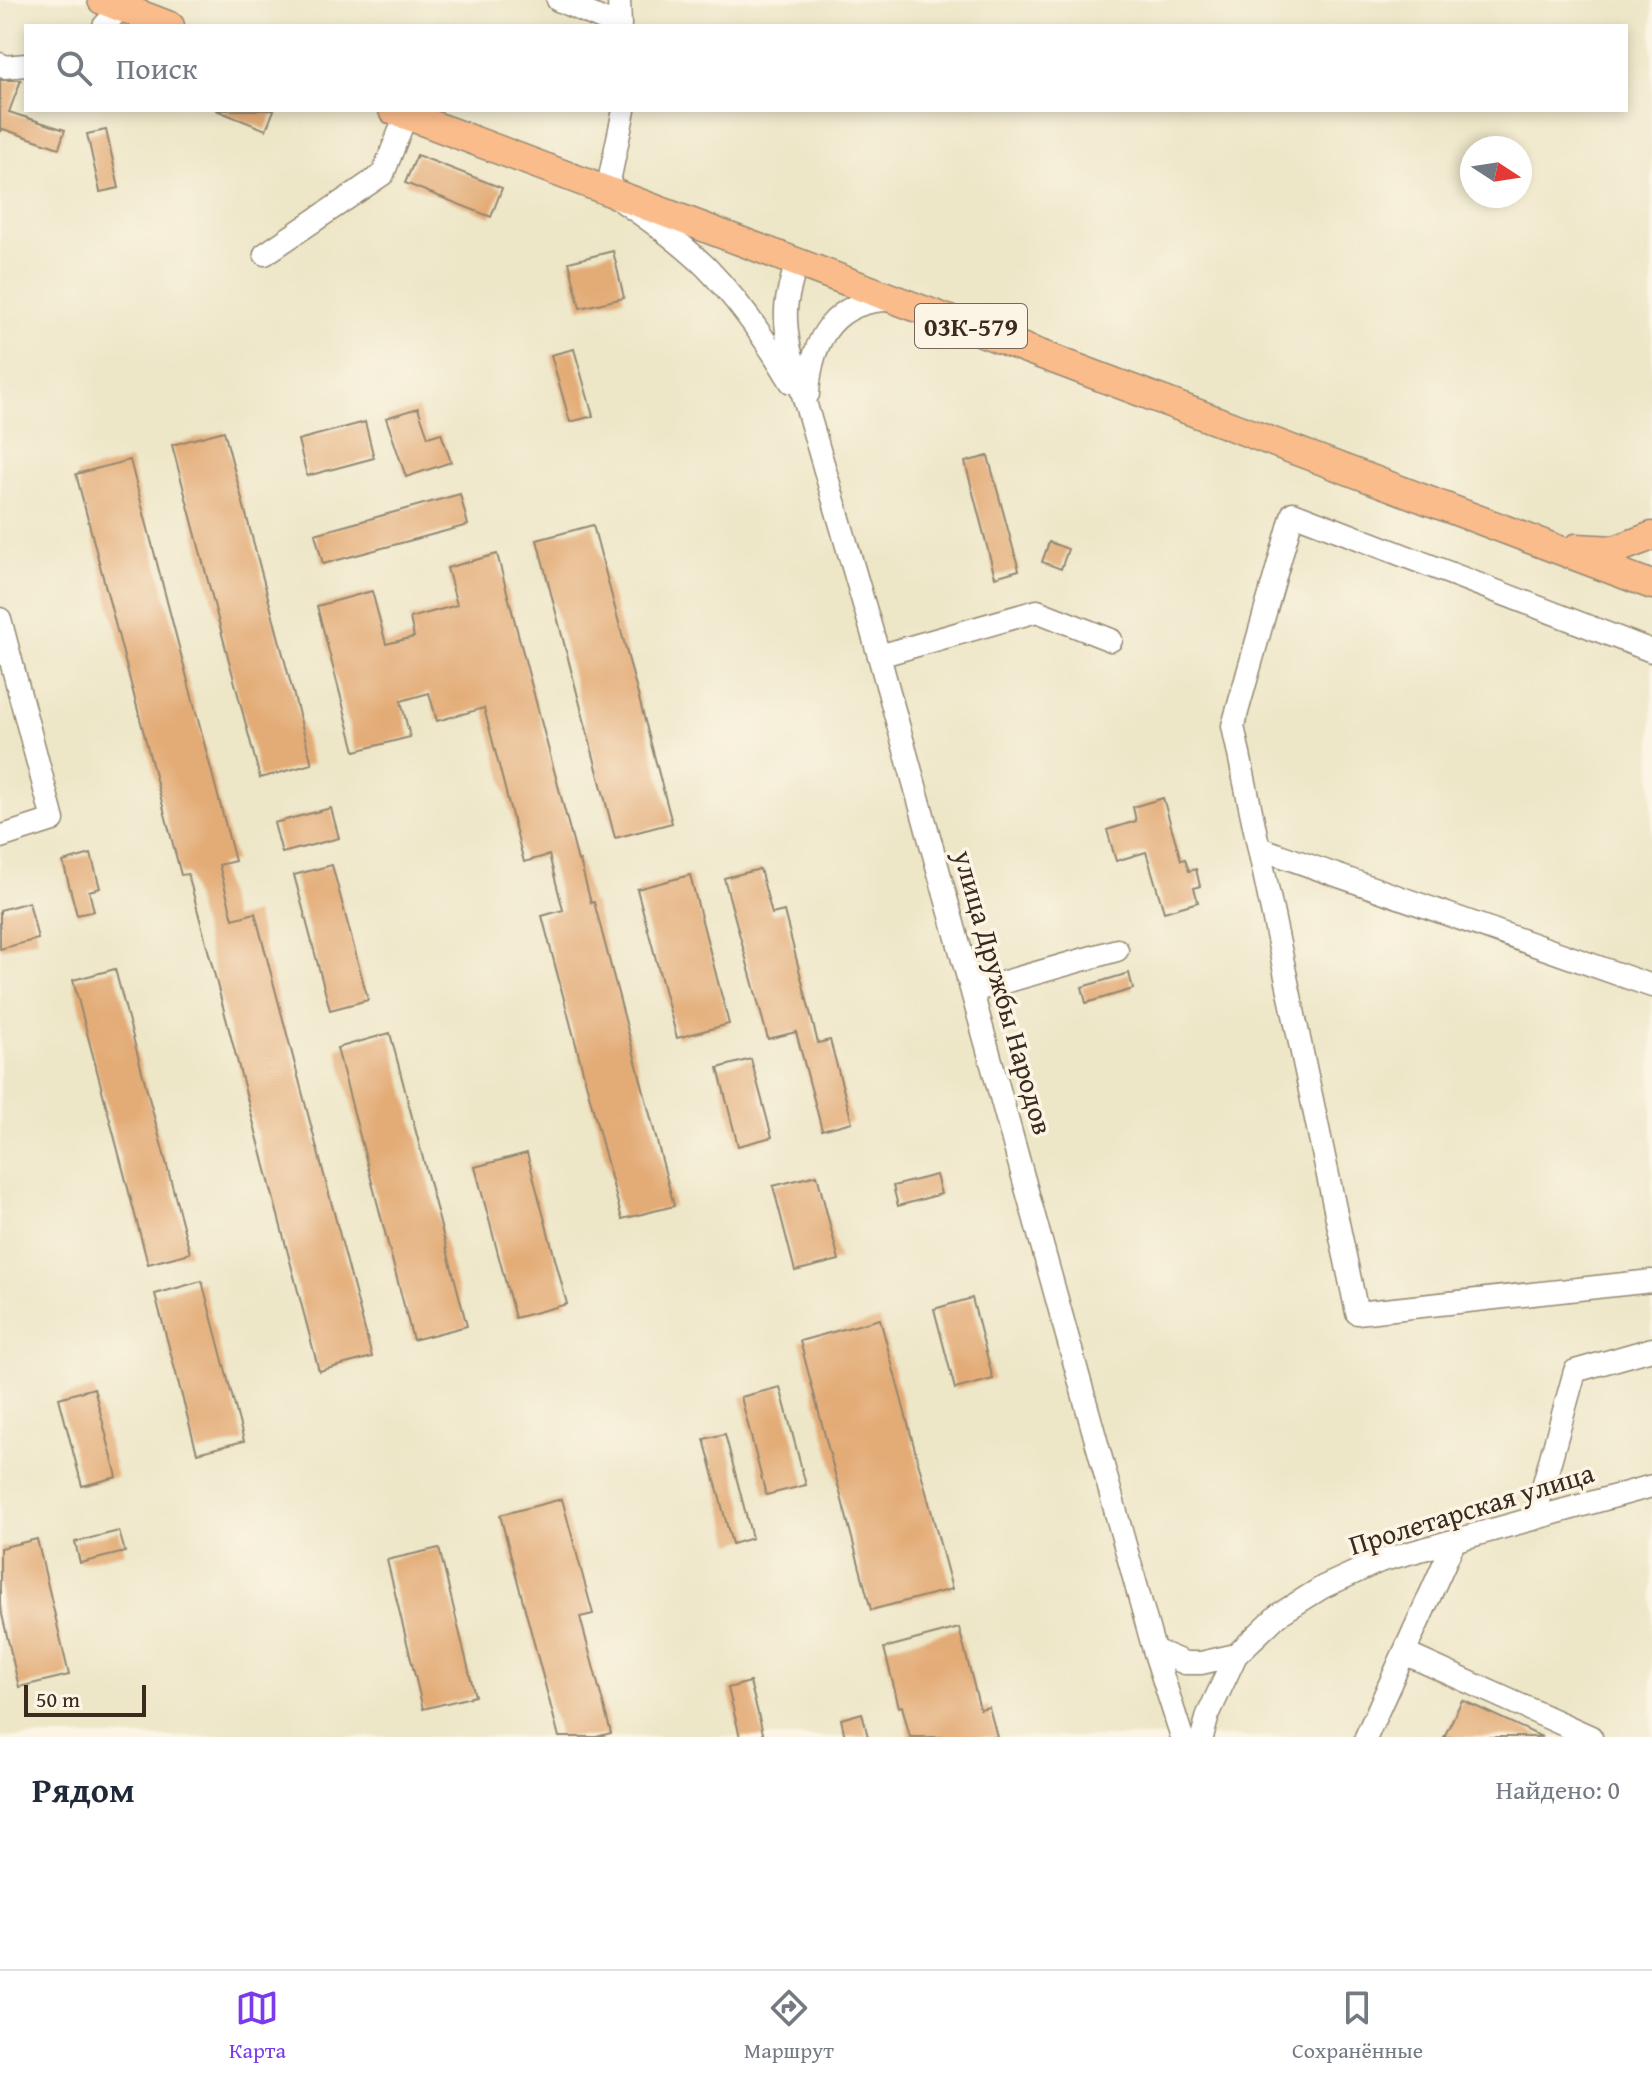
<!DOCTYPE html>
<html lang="ru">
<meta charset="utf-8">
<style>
:root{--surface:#fff;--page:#f2f2f3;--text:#1f2937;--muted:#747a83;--line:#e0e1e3;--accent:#7c3aed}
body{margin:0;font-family:"Gentium Book Plus",serif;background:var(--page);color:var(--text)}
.compass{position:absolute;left:1460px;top:136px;width:72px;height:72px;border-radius:50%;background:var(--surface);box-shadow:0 4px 12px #0003;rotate:102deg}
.scale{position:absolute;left:24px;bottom:20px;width:122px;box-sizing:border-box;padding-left:8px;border:4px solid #3b2a1e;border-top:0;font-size:22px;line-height:28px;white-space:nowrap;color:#3b2a1e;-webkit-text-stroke:6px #fcf5e5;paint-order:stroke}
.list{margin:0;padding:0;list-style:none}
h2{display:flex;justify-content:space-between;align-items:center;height:104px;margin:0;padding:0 32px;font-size:34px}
h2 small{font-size:26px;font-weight:400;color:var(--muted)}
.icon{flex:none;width:44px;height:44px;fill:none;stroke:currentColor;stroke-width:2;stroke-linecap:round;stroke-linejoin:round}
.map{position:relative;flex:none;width:1652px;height:1737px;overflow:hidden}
.search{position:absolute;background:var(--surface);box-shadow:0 4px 12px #0003;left:24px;right:24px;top:24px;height:88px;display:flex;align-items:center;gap:20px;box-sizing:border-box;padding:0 28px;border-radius:0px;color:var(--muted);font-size:30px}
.sheet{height:232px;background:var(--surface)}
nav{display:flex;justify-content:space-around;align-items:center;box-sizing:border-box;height:112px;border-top:2px solid var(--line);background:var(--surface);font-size:22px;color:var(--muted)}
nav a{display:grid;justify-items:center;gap:4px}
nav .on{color:var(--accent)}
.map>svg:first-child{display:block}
.building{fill:#e3ac77}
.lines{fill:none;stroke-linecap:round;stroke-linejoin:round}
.minor-casing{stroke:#948872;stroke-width:25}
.major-casing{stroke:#948872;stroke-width:31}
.minor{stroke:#fff;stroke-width:22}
.major{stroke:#fabc8b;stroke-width:28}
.labels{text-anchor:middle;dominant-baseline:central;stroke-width:7;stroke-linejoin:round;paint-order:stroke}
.shield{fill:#fcf5e5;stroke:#75675a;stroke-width:2}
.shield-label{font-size:26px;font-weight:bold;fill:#3b2a1e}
.street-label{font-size:28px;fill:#3b2a1e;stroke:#fcf5e5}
</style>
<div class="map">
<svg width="1652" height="1737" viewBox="0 0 1652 1737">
<rect width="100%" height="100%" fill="#fcf5e5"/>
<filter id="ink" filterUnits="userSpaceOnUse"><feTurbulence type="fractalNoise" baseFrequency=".0125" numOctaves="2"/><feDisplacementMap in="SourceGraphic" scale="16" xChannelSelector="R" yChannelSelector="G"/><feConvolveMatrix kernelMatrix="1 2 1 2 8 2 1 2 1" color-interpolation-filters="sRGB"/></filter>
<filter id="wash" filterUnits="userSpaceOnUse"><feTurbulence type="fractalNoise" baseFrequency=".006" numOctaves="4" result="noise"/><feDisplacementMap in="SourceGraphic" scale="32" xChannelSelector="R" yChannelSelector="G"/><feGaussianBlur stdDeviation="1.8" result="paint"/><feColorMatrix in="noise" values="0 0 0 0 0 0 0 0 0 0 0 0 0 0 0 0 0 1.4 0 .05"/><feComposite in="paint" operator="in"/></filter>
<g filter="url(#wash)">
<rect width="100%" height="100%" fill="#ede6c7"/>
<g id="blocks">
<path class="building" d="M 0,80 L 21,80 L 9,112 L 65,130 L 59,148 L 3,129 L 0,132 Z
M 216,110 L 274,110 L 266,130 Z
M 106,130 L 119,188 L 100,192 L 87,134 Z
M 417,155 L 502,188 L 491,217 L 405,183 Z
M 613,251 L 624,298 L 580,308 L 569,262 Z
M 574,349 L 593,416 L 570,422 L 551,355 Z
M 418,408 L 428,437 L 441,433 L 451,462 L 406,477 L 386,418 Z
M 365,422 L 374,458 L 307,476 L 298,440 Z
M 224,431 L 312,764 L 260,778 L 172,445 Z
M 988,456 L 1019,570 L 995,577 L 965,462 Z
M 130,460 L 235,861 L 219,865 L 233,919 L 255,913 L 372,1357 L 319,1371 L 188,874 L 181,875 L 76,474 Z
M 460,494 L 468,525 L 323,564 L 315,534 Z
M 593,525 L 672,823 L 615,838 L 537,540 Z
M 1049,542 L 1068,549 L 1061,569 L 1042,562 Z
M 497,554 L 578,861 L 580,861 L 591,903 L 594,902 L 674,1206 L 622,1219 L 542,916 L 563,910 L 549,855 L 524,862 L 484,708 L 437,721 L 429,693 L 401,701 L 410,737 L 355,751 L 317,606 L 372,591 L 386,644 L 414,637 L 410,618 L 457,605 L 447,568 Z
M 1163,798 L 1181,860 L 1185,859 L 1189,871 L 1196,869 L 1200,886 L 1194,888 L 1198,902 L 1164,912 L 1146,852 L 1116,861 L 1107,830 L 1136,821 L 1133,807 Z
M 331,808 L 339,838 L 282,853 L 274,823 Z
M 91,854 L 100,888 L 89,891 L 94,911 L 77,915 L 63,862 Z
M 332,865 L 368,1000 L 330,1010 L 294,875 Z
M 760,869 L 772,914 L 784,911 L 818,1043 L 830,1040 L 852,1122 L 822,1130 L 796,1032 L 768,1039 L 724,878 Z
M 690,875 L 729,1024 L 677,1038 L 637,889 Z
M 29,902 L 38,939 L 0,949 L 0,910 Z
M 115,969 L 190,1253 L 148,1264 L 73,980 Z
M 1129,973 L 1133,989 L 1086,1003 L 1082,987 Z
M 390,1033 L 467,1326 L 413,1340 L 337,1048 Z
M 751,1059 L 772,1137 L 738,1146 L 718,1068 Z
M 527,1153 L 567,1304 L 515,1318 L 475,1167 Z
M 817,1175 L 839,1260 L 795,1271 L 773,1186 Z
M 936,1175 L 941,1194 L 898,1206 L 893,1186 Z
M 202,1281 L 244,1441 L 197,1453 L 155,1294 Z
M 972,1298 L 993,1379 L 955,1389 L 934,1309 Z
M 880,1319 L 952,1589 L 871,1610 L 800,1341 Z
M 780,1387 L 806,1485 L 766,1495 L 741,1397 Z
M 94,1388 L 117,1477 L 82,1486 L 59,1398 Z
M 725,1434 L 752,1538 L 732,1544 L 704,1439 Z
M 562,1499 L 593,1614 L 580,1617 L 611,1733 L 596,1737 L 559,1737 L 500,1515 Z
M 119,1531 L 125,1552 L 80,1563 L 75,1542 Z
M 37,1539 L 69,1675 L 19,1687 L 0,1606 L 0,1548 Z
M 439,1548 L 475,1696 L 423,1709 L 387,1560 Z
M 959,1628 L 980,1709 L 989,1707 L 997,1737 L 910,1737 L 902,1706 L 899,1707 L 884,1648 Z
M 750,1682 L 764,1737 L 740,1737 L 728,1688 Z
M 1462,1700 L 1542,1737 L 1444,1737 Z
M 862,1713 L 868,1737 L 845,1737 L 841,1719 Z"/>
</g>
</g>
<g filter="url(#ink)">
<use href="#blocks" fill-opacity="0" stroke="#948872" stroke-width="2"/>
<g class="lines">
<defs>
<path id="minor" d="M 558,0 L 618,26
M 619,0 L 620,26
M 104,26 L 121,7
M 0,64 L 4,67 L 26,65
M 624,110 L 607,191 C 641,214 676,238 706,267 C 739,301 767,341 791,382
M 265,254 L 383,174 L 406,115
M 797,262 C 786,298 782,312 790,350 L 879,656 L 1154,1650 L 1182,1737
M 808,394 C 811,340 834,298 894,300
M 0,619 L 53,820 L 0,837
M 1652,651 L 1293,513 L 1233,726 L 1357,1313 L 1652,1281
M 879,656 L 1037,611 L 1111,640
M 1259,848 L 1652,986
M 973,991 L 1117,950
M 1534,1519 L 1575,1371 L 1652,1349
M 1154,1650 L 1185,1663 L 1201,1663 L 1236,1655 L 1278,1615 L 1323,1587 L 1380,1561 L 1652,1486
M 1404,1653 L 1591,1737
M 1202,1737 L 1208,1715 L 1236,1655
M 1366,1737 L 1454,1542"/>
<path id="major" d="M 102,0 L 170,26
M 393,110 L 1652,585
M 1576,548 L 1615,550 L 1652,536"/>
</defs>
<use href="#minor" class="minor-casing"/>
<use href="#major" class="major-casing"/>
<use href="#minor" class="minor"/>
<use href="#major" class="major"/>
</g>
</g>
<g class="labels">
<rect class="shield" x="915" y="304" width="112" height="44" rx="6"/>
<g class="shield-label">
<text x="971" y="326">03К-579</text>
</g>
<g class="street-label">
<text transform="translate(1004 992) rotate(74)">улица Дружбы Народов</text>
<text transform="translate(1471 1508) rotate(-17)">Пролетарская улица</text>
</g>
</g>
</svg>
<svg class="compass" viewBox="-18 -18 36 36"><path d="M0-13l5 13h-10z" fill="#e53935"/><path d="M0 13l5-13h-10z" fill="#747a83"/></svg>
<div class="scale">50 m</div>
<div class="search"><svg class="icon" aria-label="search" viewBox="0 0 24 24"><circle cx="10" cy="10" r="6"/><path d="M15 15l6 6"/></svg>Поиск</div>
</div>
<section class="sheet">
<h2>Рядом<small>Найдено: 0</small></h2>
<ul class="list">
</ul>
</section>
<nav>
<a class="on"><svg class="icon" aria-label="map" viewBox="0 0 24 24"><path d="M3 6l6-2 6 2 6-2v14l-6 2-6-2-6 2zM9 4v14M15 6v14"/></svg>Карта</a>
<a><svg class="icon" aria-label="directions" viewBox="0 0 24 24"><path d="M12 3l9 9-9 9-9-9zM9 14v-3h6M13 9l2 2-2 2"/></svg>Маршрут</a>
<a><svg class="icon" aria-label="saved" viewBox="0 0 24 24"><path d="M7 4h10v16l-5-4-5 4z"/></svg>Сохранённые</a>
</nav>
